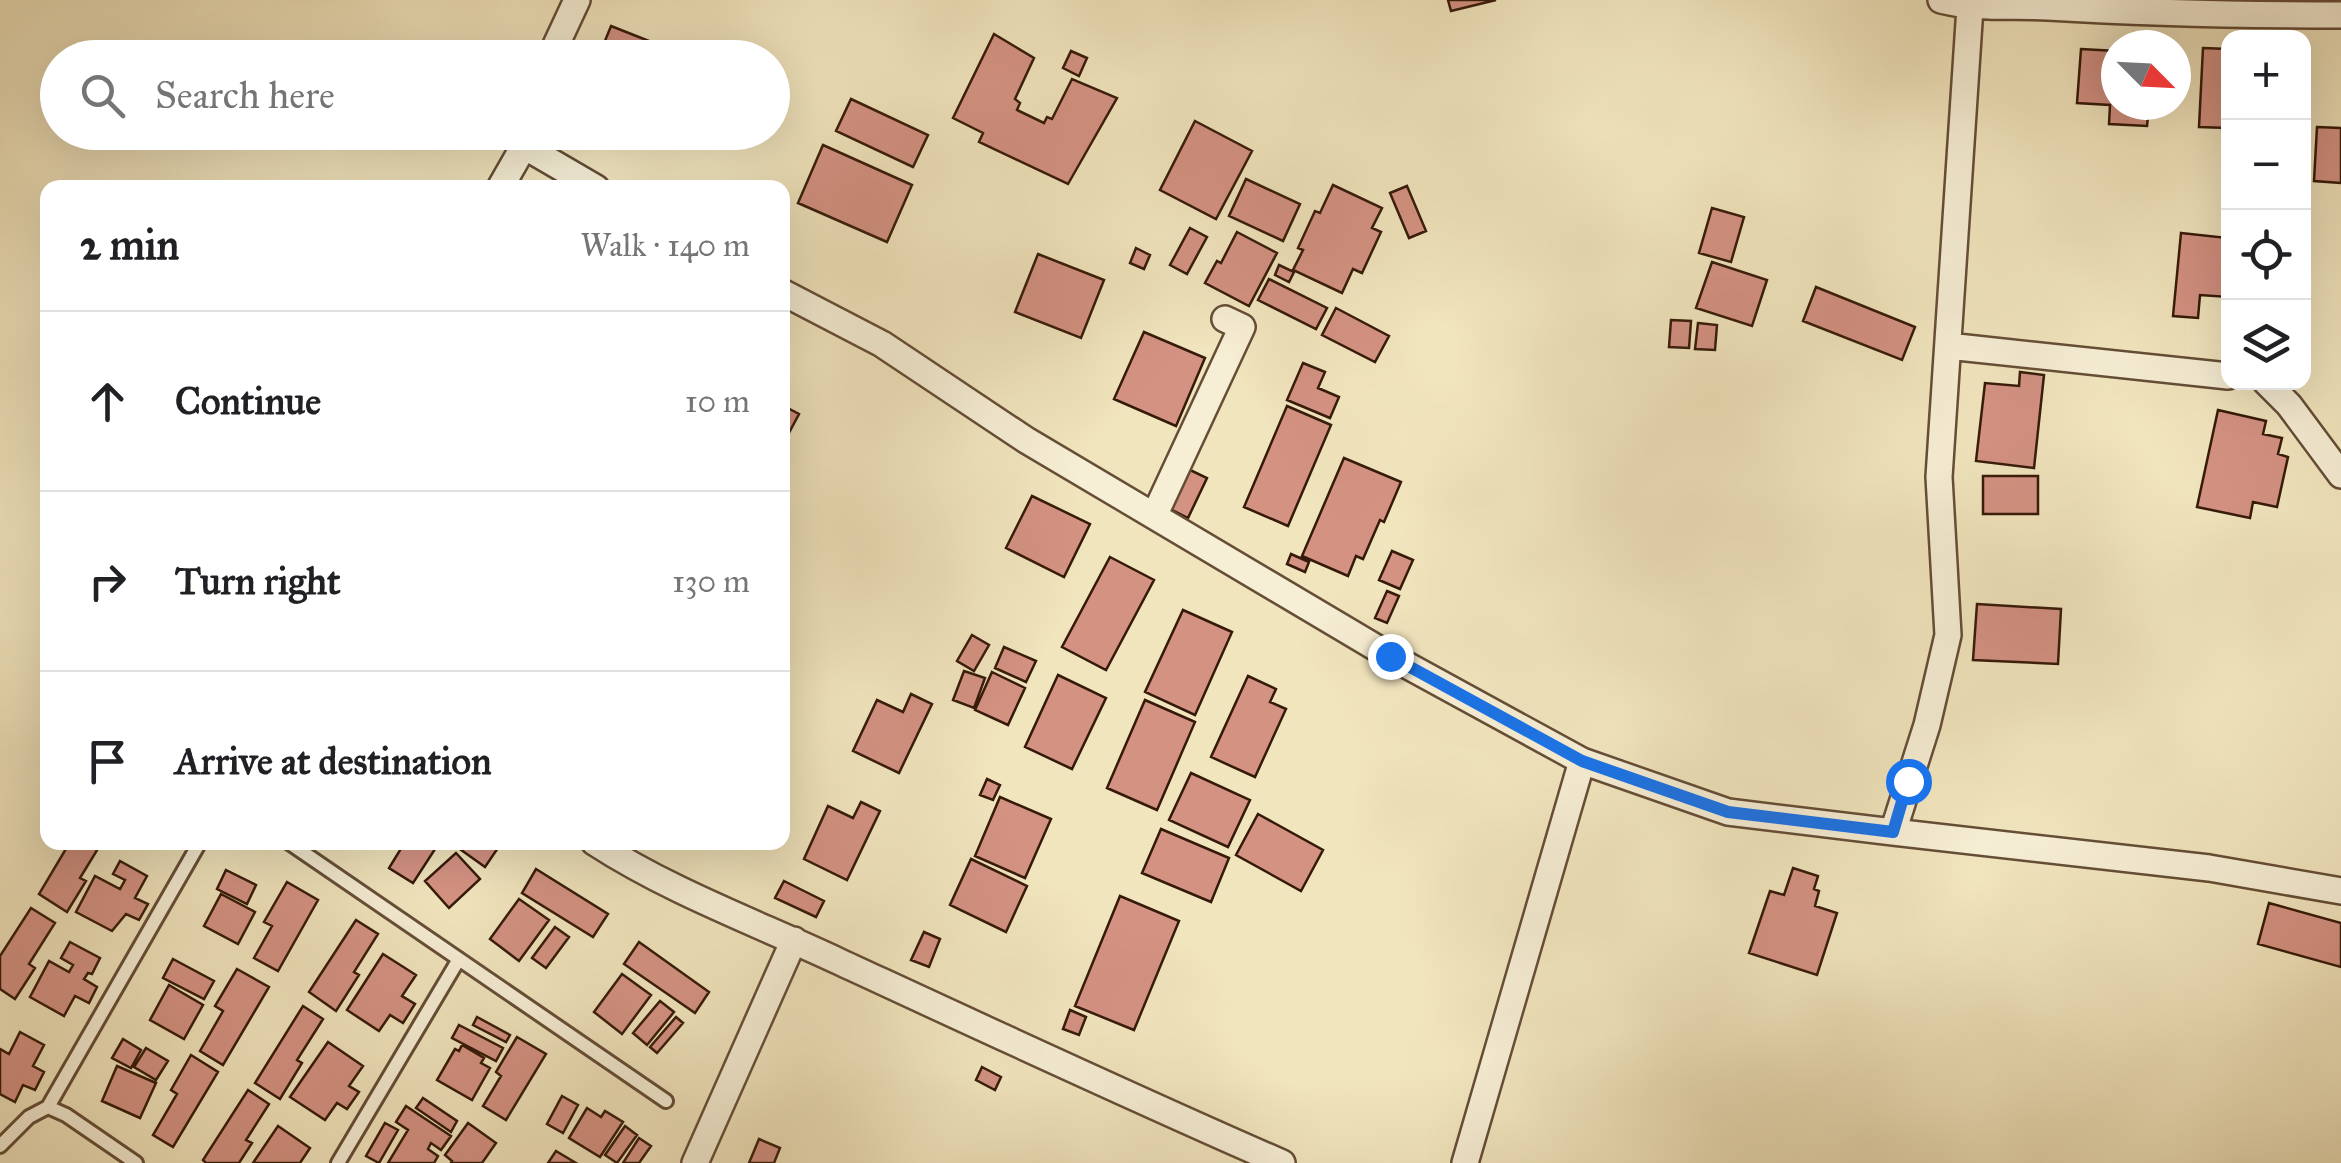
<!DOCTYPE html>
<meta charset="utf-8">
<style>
:root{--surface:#fff;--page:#f2f2f2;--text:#202124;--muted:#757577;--line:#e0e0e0}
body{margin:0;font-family:"IM FELL Great Primer",serif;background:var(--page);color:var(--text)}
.controls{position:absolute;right:30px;top:30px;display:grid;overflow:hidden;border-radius:20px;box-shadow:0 10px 40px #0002}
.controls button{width:90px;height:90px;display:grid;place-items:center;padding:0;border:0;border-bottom:2px solid var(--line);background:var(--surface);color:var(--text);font:50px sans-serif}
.compass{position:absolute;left:2101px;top:30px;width:90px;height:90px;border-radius:50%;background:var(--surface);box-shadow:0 10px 40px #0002;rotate:114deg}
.stop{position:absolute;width:30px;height:30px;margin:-22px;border:8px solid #1a73e8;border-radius:50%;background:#fff}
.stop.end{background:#1a73e8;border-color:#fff;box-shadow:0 2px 10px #0008}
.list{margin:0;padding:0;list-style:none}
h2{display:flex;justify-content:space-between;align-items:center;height:130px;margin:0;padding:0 40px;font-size:42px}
h2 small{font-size:32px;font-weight:400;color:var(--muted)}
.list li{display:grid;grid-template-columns:65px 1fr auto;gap:30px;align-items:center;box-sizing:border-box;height:180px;padding:0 40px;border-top:2px solid var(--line)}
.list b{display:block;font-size:38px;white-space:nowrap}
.list em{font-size:32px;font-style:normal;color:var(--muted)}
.icon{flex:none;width:55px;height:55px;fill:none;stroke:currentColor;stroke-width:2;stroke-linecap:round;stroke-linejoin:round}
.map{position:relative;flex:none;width:2341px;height:1163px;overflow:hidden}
.search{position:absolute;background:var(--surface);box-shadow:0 10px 40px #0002;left:40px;top:40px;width:750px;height:110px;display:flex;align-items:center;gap:25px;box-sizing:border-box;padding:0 35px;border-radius:55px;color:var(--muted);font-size:38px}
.panel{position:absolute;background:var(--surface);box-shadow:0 10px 40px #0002;left:40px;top:180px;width:750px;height:670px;border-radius:20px}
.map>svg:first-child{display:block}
.building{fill:#d49283;stroke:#361a09;stroke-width:2.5}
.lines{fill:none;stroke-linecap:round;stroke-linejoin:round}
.service-casing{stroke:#654d36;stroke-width:18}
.minor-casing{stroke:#654d36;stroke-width:30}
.service{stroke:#f6eed5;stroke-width:12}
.minor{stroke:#f6eed5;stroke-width:25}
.route{stroke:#1a73e8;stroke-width:12}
</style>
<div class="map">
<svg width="2341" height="1163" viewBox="0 0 2341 1163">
<rect width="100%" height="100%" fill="#f1e5be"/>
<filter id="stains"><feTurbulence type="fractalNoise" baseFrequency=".002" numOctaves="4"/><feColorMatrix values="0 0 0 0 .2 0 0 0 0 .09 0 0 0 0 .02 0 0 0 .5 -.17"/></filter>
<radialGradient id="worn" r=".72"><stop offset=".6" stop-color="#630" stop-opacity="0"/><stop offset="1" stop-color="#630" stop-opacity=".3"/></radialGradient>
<path class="building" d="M 1448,0 L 1496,0 L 1451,11 Z
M 611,26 L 654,43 L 649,55 L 656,58 L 598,58 Z
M 994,34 L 1034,58 L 1015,99 L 1020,103 L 1017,110 L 1044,123 L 1047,117 L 1052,119 L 1072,79 L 1117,98 L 1068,184 L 979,142 L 983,133 L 953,118 Z
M 2203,48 L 2228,49 L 2228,128 L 2199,127 Z
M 2081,49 L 2116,51 L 2116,105 L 2161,105 L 2161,108 L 2149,107 L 2147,126 L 2109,124 L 2110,105 L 2077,103 Z
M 1071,51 L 1087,58 L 1079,76 L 1063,68 Z
M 851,99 L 928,135 L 913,167 L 836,131 Z
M 1195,121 L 1252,151 L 1216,219 L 1160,190 Z
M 2317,127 L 2341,128 L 2341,183 L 2314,181 Z
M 823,145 L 912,185 L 887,242 L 798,203 Z
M 1246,179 L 1300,204 L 1283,241 L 1229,216 Z
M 1333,185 L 1382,208 L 1372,228 L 1381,232 L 1362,273 L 1353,269 L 1342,293 L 1293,270 L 1303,250 L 1298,248 L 1315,211 L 1320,213 Z
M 1407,186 L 1426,231 L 1409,238 L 1390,193 Z
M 1712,208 L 1744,217 L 1731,262 L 1699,253 Z
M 1190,228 L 1207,237 L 1187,274 L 1170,265 Z
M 1237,232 L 1277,253 L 1249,306 L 1205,283 L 1217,261 L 1221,263 Z
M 2181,233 L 2228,238 L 2228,297 L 2200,295 L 2198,318 L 2173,316 Z
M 1136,248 L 1150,255 L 1144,269 L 1130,263 Z
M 1038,254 L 1104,280 L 1081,338 L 1015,312 Z
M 1712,262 L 1767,280 L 1752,326 L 1696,308 Z
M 1279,265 L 1294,272 L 1289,282 L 1275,275 Z
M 1269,279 L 1327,308 L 1316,329 L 1258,300 Z
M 1816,287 L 1915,327 L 1902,360 L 1803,321 Z
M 1336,308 L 1389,336 L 1375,362 L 1322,335 Z
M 1671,320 L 1691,321 L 1689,348 L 1669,347 Z
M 1698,323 L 1717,325 L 1715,350 L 1695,349 Z
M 1144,332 L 1205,358 L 1176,426 L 1114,399 Z
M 1303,363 L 1325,372 L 1318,388 L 1339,397 L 1330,418 L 1287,400 Z
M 2020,372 L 2044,375 L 2034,468 L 1976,461 L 1985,383 L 2019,386 Z
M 782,405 L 799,414 L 782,446 Z
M 1287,406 L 1331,425 L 1288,526 L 1244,507 Z
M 2218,410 L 2266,421 L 2263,434 L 2282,438 L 2278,454 L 2288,457 L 2277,507 L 2253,502 L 2250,518 L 2197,507 Z
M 1344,458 L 1401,482 L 1384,522 L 1380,520 L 1363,559 L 1356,556 L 1348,576 L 1302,556 Z
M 1188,469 L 1207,478 L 1188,518 L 1168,508 Z
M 1983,476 L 2038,476 L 2038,514 L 1983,514 Z
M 1032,496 L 1090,524 L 1064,577 L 1006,548 Z
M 1392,551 L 1413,560 L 1400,589 L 1379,580 Z
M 1291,554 L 1309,562 L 1305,572 L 1287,564 Z
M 1110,557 L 1154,580 L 1106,670 L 1062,647 Z
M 1387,591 L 1399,596 L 1387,623 L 1375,618 Z
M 1977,604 L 2061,609 L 2058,664 L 1973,660 Z
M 1183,610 L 1232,632 L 1195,715 L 1145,692 Z
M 972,635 L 989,645 L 974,671 L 957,661 Z
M 1004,647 L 1036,661 L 1026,682 L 995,668 Z
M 964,671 L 985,678 L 974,708 L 953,700 Z
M 992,672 L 1025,688 L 1008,725 L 975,710 Z
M 1058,675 L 1106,698 L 1072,769 L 1025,747 Z
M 1248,676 L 1276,689 L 1270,702 L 1286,709 L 1255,777 L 1211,757 Z
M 911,694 L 932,704 L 899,773 L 853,751 L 877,700 L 903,712 Z
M 1145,700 L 1195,722 L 1157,810 L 1107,788 Z
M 1191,773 L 1250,800 L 1228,847 L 1169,820 Z
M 987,779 L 1000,785 L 993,800 L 980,795 Z
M 1000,797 L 1051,819 L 1025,878 L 975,856 Z
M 861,802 L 880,811 L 847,880 L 804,859 L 828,806 L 853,818 Z
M 1258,814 L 1323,850 L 1301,891 L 1236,855 Z
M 1161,829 L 1229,858 L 1211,902 L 1142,873 Z
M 70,842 L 102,842 L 80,878 L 86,881 L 67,912 L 39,894 Z
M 405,842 L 439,843 L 413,883 L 389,868 Z
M 450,842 L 502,842 L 485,867 Z
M 456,853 L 480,879 L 449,908 L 425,881 Z
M 971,859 L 1027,886 L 1006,932 L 950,905 Z
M 120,861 L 147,876 L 135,898 L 148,904 L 139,920 L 126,914 L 112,931 L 76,912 L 95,876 L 120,889 L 125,880 L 113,874 Z
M 1793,868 L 1818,876 L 1814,889 L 1819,891 L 1815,906 L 1837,913 L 1817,975 L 1749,953 L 1770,891 L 1784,895 Z
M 536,869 L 608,914 L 593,937 L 522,893 Z
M 226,870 L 256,885 L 247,904 L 217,889 Z
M 784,881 L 824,901 L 816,917 L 775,898 Z
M 287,882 L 318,900 L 278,971 L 254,958 L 272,926 L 264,922 Z
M 221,894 L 255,912 L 238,944 L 204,926 Z
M 1120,896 L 1179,921 L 1134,1030 L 1075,1006 Z
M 519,899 L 549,920 L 519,961 L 490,939 Z
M 2269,903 L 2341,923 L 2341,967 L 2258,944 Z
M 31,908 L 55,923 L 29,964 L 35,968 L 15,999 L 0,989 L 0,956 Z
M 356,920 L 378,934 L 354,972 L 359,975 L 336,1011 L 309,992 Z
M 555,927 L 569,937 L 546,968 L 532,958 Z
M 924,932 L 940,939 L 929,967 L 911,960 Z
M 70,942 L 100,958 L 92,974 L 88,973 L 84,979 L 97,987 L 89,1003 L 75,996 L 64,1016 L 30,997 L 49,961 L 69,972 L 73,965 L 61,958 Z
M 639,942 L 709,992 L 695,1013 L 624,964 Z
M 383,954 L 416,975 L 402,996 L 415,1004 L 403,1023 L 390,1015 L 379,1031 L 347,1010 Z
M 173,959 L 214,981 L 204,999 L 163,978 Z
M 237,969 L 269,987 L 223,1065 L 200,1051 L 223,1011 L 215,1006 Z
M 622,974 L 651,995 L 622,1034 L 594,1012 Z
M 169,985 L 203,1005 L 184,1039 L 150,1020 Z
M 660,1001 L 674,1012 L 647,1045 L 633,1033 Z
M 303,1006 L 323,1019 L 297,1060 L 302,1063 L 280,1099 L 255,1083 Z
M 1070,1010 L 1086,1017 L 1079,1035 L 1063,1029 Z
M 477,1017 L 510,1035 L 506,1042 L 473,1025 Z
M 676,1017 L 683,1023 L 657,1053 L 650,1047 Z
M 459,1025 L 503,1048 L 496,1061 L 452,1038 Z
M 20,1032 L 44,1045 L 33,1066 L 44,1072 L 35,1090 L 23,1085 L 15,1102 L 0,1094 L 0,1049 L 9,1054 Z
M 517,1037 L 546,1054 L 506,1120 L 483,1106 L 501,1076 L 496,1072 Z
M 123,1039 L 141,1050 L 131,1068 L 112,1058 Z
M 328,1042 L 363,1066 L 349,1086 L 359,1092 L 347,1109 L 337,1103 L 325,1120 L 290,1097 Z
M 462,1045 L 484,1058 L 481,1063 L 490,1068 L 472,1100 L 437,1080 L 455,1049 L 459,1051 Z
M 146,1048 L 168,1061 L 156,1080 L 134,1067 Z
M 191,1055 L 218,1072 L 173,1147 L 153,1135 L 177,1094 L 171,1090 Z
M 117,1066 L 156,1083 L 140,1118 L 102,1101 Z
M 982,1067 L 1001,1077 L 995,1090 L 976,1080 Z
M 248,1090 L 269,1104 L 246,1140 L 252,1143 L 239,1163 L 206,1163 L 203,1160 Z
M 562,1096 L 578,1105 L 563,1133 L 547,1124 Z
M 423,1098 L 457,1121 L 451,1132 L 416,1108 Z
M 406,1106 L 451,1136 L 441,1150 L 431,1143 L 428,1149 L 438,1156 L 434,1163 L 388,1163 L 408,1130 L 396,1122 Z
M 587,1108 L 601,1117 L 605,1111 L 623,1122 L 600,1157 L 569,1138 Z
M 385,1123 L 398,1130 L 379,1163 L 366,1156 Z
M 468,1123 L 496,1143 L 482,1163 L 451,1163 L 452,1161 L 445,1155 Z
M 278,1126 L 310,1148 L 300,1163 L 253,1163 Z
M 625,1126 L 637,1135 L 617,1163 L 605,1155 Z
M 639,1138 L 651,1146 L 639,1163 L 623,1163 Z
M 759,1139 L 780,1148 L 774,1163 L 749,1163 Z
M 556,1151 L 576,1163 L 548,1163 Z"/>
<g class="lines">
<defs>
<path id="service" d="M 288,842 L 666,1101
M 48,1107 L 200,842
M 0,1146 L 29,1117 L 48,1107 L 66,1115 L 136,1163
M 338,1163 L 459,959"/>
<path id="minor" d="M 1941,0 C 1977,9 2011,5 2048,7 C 2146,13 2243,15 2341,15
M 550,58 L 577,0
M 528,132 L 524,146 L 596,188
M 500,188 L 524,146
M 782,292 L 882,344 L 1026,440 L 1390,656 L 1582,761 L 1728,812 L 1893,832 L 1927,725 L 1948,635 L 1939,477 L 1970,7
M 1948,346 L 2228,376
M 2266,382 L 2289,405 L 2341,475
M 1155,514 L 1242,327 L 1225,319
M 1893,832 L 2209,868 L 2341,891
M 594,842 C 671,892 757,923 840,962 C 987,1030 1133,1098 1282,1163
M 695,1163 L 794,940
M 1465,1163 L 1582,761"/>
</defs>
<use href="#service" class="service-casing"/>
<use href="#minor" class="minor-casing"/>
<use href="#service" class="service"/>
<use href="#minor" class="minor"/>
</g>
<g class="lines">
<path class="route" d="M 1390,656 L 1582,761 L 1728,812 L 1893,832 L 1908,781"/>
</g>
<rect width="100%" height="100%" filter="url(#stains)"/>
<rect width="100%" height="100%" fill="url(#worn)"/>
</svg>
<div class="controls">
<button>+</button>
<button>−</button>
<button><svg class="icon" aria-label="locate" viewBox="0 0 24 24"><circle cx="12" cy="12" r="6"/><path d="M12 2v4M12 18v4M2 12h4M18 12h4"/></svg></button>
<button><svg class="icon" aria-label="layers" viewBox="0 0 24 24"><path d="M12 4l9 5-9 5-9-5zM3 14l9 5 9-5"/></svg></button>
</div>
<svg class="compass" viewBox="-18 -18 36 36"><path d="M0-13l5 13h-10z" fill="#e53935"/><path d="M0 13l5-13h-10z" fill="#757577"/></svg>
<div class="stop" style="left:1908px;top:781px"></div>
<div class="stop end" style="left:1390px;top:656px"></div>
<div class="search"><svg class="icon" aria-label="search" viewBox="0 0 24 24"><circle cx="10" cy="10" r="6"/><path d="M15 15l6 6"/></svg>Search here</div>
<section class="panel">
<h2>2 min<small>Walk · 140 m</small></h2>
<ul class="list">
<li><svg class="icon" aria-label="ahead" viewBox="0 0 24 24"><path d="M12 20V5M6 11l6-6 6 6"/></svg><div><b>Continue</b></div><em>10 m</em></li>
<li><svg class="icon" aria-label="right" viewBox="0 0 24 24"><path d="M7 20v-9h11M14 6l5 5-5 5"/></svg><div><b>Turn right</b></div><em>130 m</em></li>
<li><svg class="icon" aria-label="arrive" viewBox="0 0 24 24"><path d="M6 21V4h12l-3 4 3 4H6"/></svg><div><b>Arrive at destination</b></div></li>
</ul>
</section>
</div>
